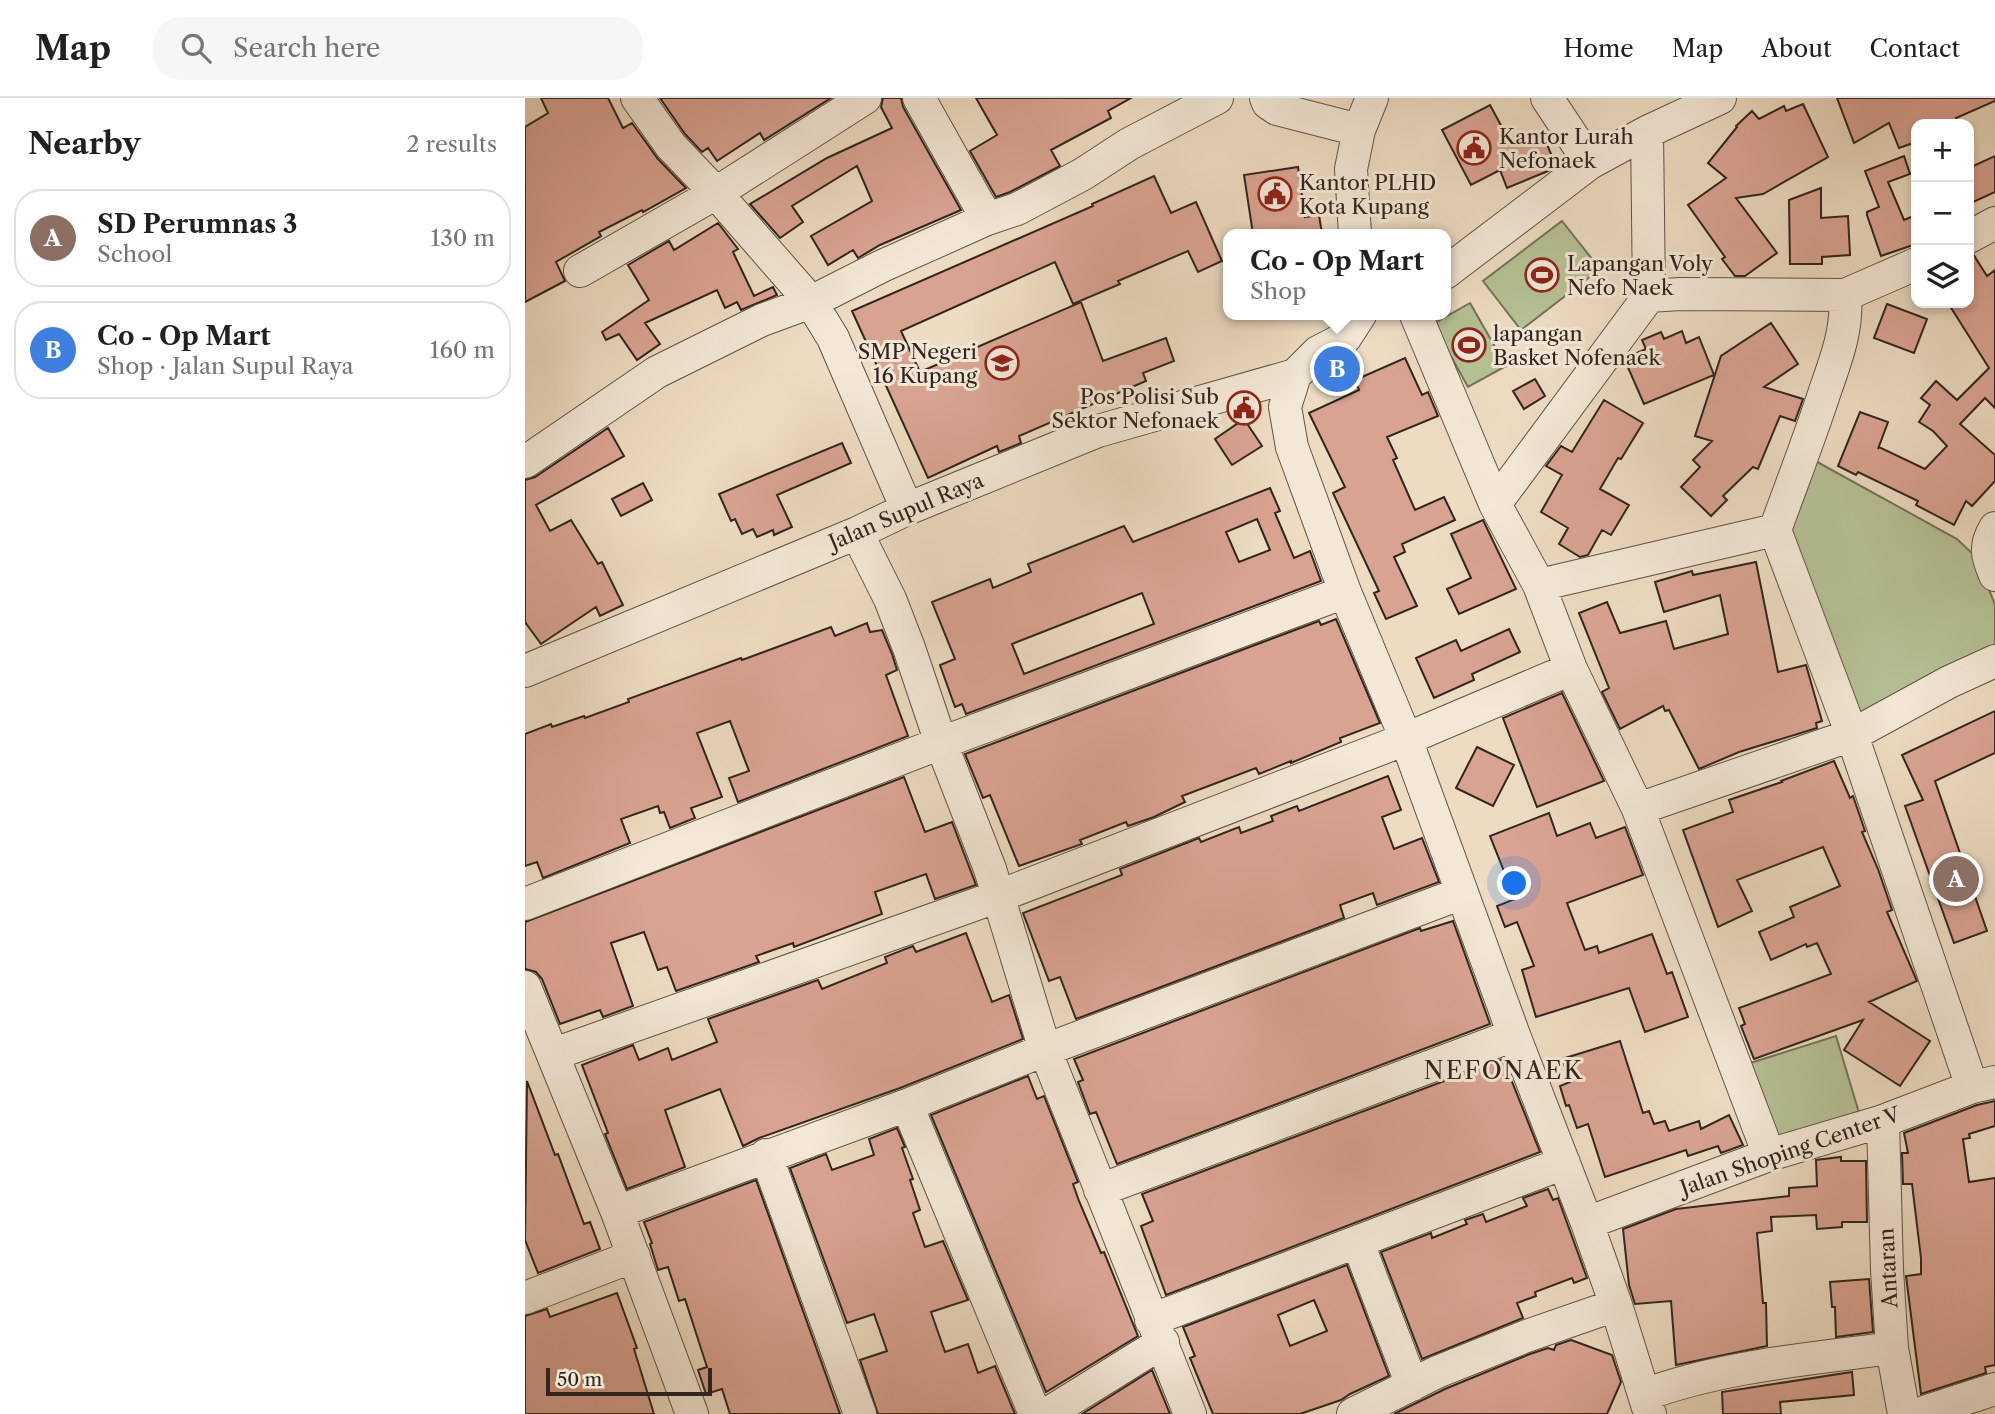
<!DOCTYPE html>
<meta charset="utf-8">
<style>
:root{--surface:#fff;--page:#f6f6f6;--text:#202124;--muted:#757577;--line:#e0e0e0;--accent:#d93025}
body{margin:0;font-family:"Libre Caslon Text",serif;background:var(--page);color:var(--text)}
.controls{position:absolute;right:21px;top:21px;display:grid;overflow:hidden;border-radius:14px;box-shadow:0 4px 10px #0003}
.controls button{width:63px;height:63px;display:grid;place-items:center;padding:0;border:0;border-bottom:2px solid var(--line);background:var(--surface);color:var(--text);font:35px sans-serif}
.scale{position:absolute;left:21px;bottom:18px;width:166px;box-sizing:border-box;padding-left:7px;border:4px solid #31251e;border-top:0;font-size:19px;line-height:24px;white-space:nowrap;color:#31251e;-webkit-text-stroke:5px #f3e8d7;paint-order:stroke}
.you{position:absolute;left:990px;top:786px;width:24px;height:24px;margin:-18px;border:5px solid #fff;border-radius:50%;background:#1a73e8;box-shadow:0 0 0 10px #1a73e833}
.badge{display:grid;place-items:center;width:46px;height:46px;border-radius:50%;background:var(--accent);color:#fff;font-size:23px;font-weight:700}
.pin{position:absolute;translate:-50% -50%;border:4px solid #fff;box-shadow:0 2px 7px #0006}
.popup{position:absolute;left:698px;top:131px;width:228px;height:91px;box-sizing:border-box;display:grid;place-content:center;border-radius:14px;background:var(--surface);filter:drop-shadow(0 2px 5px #0005);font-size:23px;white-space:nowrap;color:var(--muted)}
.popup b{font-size:26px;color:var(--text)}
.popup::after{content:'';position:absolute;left:50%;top:100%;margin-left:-14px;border:14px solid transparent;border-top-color:var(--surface)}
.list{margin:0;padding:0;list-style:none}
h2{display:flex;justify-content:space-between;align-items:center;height:91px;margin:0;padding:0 28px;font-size:30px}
h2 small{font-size:23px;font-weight:400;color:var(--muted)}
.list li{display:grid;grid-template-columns:46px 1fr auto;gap:21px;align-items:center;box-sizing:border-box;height:98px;margin:0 14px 14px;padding:0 14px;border:2px solid var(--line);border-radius:28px}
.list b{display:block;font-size:26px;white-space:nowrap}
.list p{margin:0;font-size:23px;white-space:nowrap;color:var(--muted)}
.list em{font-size:23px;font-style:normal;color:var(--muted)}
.icon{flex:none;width:38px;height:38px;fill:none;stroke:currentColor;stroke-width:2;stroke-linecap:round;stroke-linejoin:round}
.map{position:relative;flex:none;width:1470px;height:1316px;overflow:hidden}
header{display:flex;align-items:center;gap:42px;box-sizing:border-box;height:98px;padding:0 35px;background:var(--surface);border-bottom:2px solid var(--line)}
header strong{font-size:33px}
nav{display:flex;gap:38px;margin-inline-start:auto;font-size:24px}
.search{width:490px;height:63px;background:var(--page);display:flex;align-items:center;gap:18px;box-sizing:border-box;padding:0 24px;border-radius:28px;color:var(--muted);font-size:26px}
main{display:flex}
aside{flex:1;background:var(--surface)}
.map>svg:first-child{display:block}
.green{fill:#b5c195;stroke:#73735a;stroke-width:2}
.building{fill:#d9a392;stroke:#31251e;stroke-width:2;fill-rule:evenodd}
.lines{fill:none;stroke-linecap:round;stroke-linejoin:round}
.minor-casing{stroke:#605347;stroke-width:34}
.minor{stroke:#f3e8d7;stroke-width:32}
.labels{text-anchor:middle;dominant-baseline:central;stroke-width:6;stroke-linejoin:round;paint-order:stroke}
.poi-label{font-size:21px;fill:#31251e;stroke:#f3e8d7;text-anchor:start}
.street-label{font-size:21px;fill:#31251e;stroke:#f3e8d7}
.quarter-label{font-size:24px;letter-spacing:2px;fill:#31251e;stroke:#f3e8d7}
</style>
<header>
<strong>Map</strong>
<div class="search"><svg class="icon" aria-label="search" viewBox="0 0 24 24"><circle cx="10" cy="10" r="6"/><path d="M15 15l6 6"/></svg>Search here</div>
<nav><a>Home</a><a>Map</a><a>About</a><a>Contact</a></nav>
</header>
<main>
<aside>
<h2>Nearby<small>2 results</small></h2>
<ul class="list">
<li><span class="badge" style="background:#8d6e63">A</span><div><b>SD Perumnas 3</b><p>School</p></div><em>130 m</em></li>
<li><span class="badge" style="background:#3f7fe0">B</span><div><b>Co - Op Mart</b><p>Shop · Jalan Supul Raya</p></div><em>160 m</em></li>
</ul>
</aside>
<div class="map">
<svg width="1470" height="1316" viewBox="0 0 1470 1316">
<rect width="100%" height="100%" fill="#eddcc2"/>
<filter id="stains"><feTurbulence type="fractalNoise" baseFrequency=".00286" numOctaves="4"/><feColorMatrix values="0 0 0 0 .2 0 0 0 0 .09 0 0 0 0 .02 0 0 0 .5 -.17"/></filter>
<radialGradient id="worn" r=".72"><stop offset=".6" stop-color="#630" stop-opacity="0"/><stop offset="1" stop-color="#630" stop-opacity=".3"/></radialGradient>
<path class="green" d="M 1037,123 L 1075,171 L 996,232 L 958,183 Z
M 945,205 L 981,268 L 943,289 L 908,226 Z
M 1285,360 L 1432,441 L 1452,460 L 1470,507 L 1470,552 L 1334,622 L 1264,431 Z
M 1311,938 L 1335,1018 L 1247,1047 L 1219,967 Z"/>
<path class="building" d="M 16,0 L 83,0 L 98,30 L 107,25 L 133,61 L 161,90 L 118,114 L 117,112 L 74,134 L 76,138 L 31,164 L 40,183 L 0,204 L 0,29 L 23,15 Z
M 135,0 L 306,0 L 239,42 L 235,35 L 192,63 L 183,50 L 177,54 L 160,36 Z
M 358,0 L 376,0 L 378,9 L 436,112 L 355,147 L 333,160 L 328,152 L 303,167 L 286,138 L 347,103 L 332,68 L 267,108 L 278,124 L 255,140 L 225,106 L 302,60 L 367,30 L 356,9 Z
M 451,0 L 606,0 L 583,13 L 586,20 L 526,52 L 535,68 L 485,94 L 471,99 L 445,53 L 472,37 Z
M 1312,0 L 1470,0 L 1470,3 L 1431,20 L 1434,26 L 1391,26 L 1391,44 L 1374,50 L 1364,25 L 1329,45 Z
M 1278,6 L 1303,59 L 1238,96 L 1211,100 L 1252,155 L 1220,178 L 1210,178 L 1197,161 L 1200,159 L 1163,107 L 1201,80 L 1183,65 L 1212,29 L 1211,28 L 1227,13 L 1234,21 L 1259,8 L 1261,13 Z
M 965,7 L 986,46 L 1017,34 L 1031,68 L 1023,73 L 982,90 L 975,72 L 946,87 L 917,32 Z
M 1379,58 L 1385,76 L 1363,84 L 1379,122 L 1391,117 L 1391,146 L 1356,158 L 1342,117 L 1342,114 L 1354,109 L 1340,73 Z
M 1470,58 L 1470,94 L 1444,106 L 1444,70 Z
M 773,69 L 780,119 L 794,117 L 797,136 L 728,136 L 719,77 Z
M 629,78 L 646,115 L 671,104 L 697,163 L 673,174 L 663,153 L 593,183 L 595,186 L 548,206 L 530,164 L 376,233 L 395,274 L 556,204 L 578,263 L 641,240 L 649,263 L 618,275 L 621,283 L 494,338 L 496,345 L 474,354 L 472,348 L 403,380 L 327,213 L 568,108 L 567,106 Z
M 1296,90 L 1296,120 L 1323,118 L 1325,157 L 1297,159 L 1297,166 L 1265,166 L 1264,102 Z
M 193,125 L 213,151 L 208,154 L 229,198 L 248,189 L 252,197 L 216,212 L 212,204 L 200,210 L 192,192 L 120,225 L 135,246 L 112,262 L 94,236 L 81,242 L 77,234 L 124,202 L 103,167 L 144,143 L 149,152 Z
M 1448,156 L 1462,178 L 1470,172 L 1470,310 L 1460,300 L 1435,326 L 1470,357 L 1470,383 L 1447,408 L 1441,403 L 1429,427 L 1391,407 L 1393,403 L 1333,374 L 1331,377 L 1313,368 L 1335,314 L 1363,324 L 1353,351 L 1354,349 L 1400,371 L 1422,348 L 1408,333 L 1394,324 L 1405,307 L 1396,300 L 1411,283 L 1432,302 L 1464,270 L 1423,205 L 1444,205 L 1444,157 Z
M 1362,206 L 1402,221 L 1389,255 L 1349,240 Z
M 1246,225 L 1273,266 L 1239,289 L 1278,301 L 1270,323 L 1255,318 L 1233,371 L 1228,369 L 1198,398 L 1202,402 L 1186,418 L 1156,389 L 1175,369 L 1168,362 L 1187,343 L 1170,338 L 1196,258 Z
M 1157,233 L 1161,245 L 1174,239 L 1189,277 L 1119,306 L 1101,265 L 1109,261 L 1107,257 L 1121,251 L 1117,242 L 1136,234 L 1139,241 Z
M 880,260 L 897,297 L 903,294 L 913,318 L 862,339 L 872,360 L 868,362 L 890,412 L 919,399 L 930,422 L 877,446 L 880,454 L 869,459 L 892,508 L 861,521 L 849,495 L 854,493 L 808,395 L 820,389 L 784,315 L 834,292 L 830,282 Z
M 1010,281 L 1020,298 L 999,311 L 988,293 Z
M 1079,302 L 1118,325 L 1096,361 L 1093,360 L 1075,391 L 1104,407 L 1086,437 L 1077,432 L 1063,457 L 1055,459 L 1034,446 L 1043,430 L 1016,414 L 1037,377 L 1021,368 L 1036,348 L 1047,354 Z
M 719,321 L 737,348 L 707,367 L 690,341 Z
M 83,330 L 99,358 L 11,407 L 25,433 L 46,422 L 73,466 L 77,464 L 98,507 L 75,518 L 71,509 L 16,546 L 0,524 L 0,382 L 10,379 Z
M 317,345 L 326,365 L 252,397 L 267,429 L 249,437 L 248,432 L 232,439 L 228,431 L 217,436 L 210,421 L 206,423 L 194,396 Z
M 118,385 L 127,402 L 96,418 L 87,401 Z
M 745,390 L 755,413 L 750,415 L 769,460 L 785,453 L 796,483 L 441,616 L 437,606 L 430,609 L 415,567 L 430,561 L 407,504 L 465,481 L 468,490 L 506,474 L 503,466 L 599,428 L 608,444 ZM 732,421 L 745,452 L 714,464 L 701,434 ZM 617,495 L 629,526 L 499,576 L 487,546 Z
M 958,422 L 991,491 L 934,516 L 922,491 L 946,480 L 926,436 Z
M 1231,464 L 1253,574 L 1281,567 L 1297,623 L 1291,625 L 1292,630 L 1214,654 L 1174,671 L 1144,612 L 1140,613 L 1138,608 L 1095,631 L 1077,594 L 1084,590 L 1054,515 L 1082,504 L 1095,535 L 1141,523 L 1149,551 L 1203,536 L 1195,497 L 1139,514 L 1130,484 L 1167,473 L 1168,477 Z
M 811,521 L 855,625 L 815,640 L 816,644 L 766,665 L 766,663 L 734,676 L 731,670 L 657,698 L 660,704 L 629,719 L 603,728 L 601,724 L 555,742 L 557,746 L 494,768 L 465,697 L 458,700 L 440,656 L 794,523 L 796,527 Z
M 342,525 L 345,534 L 357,532 L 367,556 L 372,572 L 361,577 L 383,638 L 213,704 L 204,680 L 224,673 L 205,623 L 172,635 L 197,699 L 166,710 L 170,720 L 145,730 L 139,714 L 135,715 L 133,708 L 96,721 L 105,745 L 18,780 L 12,764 L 0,768 L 0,636 L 26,626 L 27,629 L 59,618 L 60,620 L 104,604 L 103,601 L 216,560 L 217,562 L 306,529 L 310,538 Z
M 984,531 L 995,554 L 947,576 L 949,582 L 909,600 L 891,560 L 931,542 L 936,553 Z
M 1037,595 L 1079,683 L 1012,709 L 978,620 Z
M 1470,613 L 1470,655 L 1410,683 L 1462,833 L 1429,845 L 1380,708 L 1398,702 L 1377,657 Z
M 952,649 L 989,667 L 968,708 L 931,690 Z
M 1309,663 L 1325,700 L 1328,698 L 1340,733 L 1337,734 L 1353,771 L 1367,812 L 1362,814 L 1392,883 L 1344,904 L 1405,943 L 1375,988 L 1319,952 L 1338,922 L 1229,961 L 1216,928 L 1220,926 L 1214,910 L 1306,876 L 1292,845 L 1282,849 L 1281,846 L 1246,862 L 1234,834 L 1269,819 L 1265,809 L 1315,788 L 1298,749 L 1212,782 L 1227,813 L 1193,829 L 1158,732 L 1208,714 L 1204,702 L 1257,684 L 1256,683 Z
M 863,678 L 876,712 L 857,719 L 869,751 L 897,740 L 914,784 L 852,807 L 848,795 L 815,807 L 819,820 L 551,921 L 535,879 L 524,883 L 498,815 L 597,777 L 595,771 L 674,740 L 676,744 L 714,729 L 716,735 L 748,723 L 746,718 L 772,708 L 774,713 Z
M 379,679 L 400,734 L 427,724 L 451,787 L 410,801 L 401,776 L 350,794 L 357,816 L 269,849 L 268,845 L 231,858 L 234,864 L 151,893 L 142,869 L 133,872 L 119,834 L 86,845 L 108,908 L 78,919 L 75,912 L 35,926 L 17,881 L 11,874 L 0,871 L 0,824 Z
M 1024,715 L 1032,738 L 1065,725 L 1071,740 L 1100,729 L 1118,777 L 1042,805 L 1060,852 L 1072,848 L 1074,855 L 1127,836 L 1142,876 L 1147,874 L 1163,919 L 1120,934 L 1104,890 L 1011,919 L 997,872 L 1009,868 L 992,824 L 980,829 L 972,808 L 990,801 L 965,738 Z
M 928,823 L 965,926 L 592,1066 L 571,1014 L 565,1016 L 553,984 L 558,982 L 549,961 L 895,830 L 896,833 Z
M 441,835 L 467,904 L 484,897 L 498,941 L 375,990 L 234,1040 L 218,1048 L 195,991 L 140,1012 L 160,1069 L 102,1091 L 80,1036 L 83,1035 L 57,967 L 108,947 L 114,962 L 143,950 L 147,962 L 192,944 L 183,921 L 293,882 L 297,891 L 362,865 L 360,859 L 388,848 L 391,854 Z
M 1095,943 L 1118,1015 L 1124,1013 L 1129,1026 L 1140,1023 L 1144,1033 L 1174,1023 L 1176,1031 L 1204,1017 L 1218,1047 L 1196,1055 L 1193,1048 L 1163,1058 L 1161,1052 L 1080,1079 L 1063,1026 L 1052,1030 L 1044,1007 L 1041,1008 L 1035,988 L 1045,984 L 1037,961 Z
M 978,961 L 1015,1054 L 641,1197 L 616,1128 L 628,1123 L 617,1096 Z
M 503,978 L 512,1001 L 519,998 L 553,1084 L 548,1086 L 554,1103 L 576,1155 L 579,1154 L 613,1238 L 521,1294 L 406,1017 Z
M 2,983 L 30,1057 L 33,1056 L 59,1126 L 65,1124 L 75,1151 L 13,1175 L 0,1142 Z
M 1470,1003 L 1470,1028 L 1444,1036 L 1445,1040 L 1438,1041 L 1444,1084 L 1470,1080 L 1470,1267 L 1460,1269 L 1461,1275 L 1396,1296 L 1381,1178 L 1396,1176 L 1396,1160 L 1387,1086 L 1378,1086 L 1377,1055 L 1383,1055 L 1379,1035 L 1452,1007 Z
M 372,1030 L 380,1049 L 377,1050 L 388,1081 L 385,1082 L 395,1112 L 388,1115 L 400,1149 L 418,1143 L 443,1202 L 406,1214 L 420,1254 L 443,1246 L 453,1275 L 470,1268 L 490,1316 L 353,1316 L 335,1262 L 362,1253 L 349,1216 L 322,1225 L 265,1070 L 301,1056 L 307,1072 L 349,1057 L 344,1041 Z
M 1316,1059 L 1316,1063 L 1341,1063 L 1342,1124 L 1317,1124 L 1317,1129 L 1292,1131 L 1291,1117 L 1246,1119 L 1247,1133 L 1232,1135 L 1238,1205 L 1241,1205 L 1242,1248 L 1151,1267 L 1146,1203 L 1110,1206 L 1104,1187 L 1098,1131 L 1151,1111 L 1264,1098 L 1264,1090 L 1292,1088 L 1291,1062 Z
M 231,1082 L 315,1316 L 205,1316 L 197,1291 L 181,1296 L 173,1272 L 182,1269 L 160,1201 L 154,1203 L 143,1169 L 133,1172 L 125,1146 L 127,1145 L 119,1124 Z
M 1023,1091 L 1028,1102 L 1033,1100 L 1062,1180 L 1049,1185 L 1047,1180 L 1010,1194 L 1011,1198 L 992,1205 L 998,1220 L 897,1261 L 856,1154 L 906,1135 L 907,1140 L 942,1126 L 940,1122 L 958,1116 L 961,1124 L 1002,1108 L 998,1100 Z
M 822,1167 L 864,1278 L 825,1296 L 816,1302 L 775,1316 L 688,1316 L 665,1260 L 670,1258 L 658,1229 ZM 789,1202 L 802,1233 L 765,1248 L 753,1217 Z
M 1344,1181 L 1348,1234 L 1311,1239 L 1310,1209 L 1307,1209 L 1305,1184 Z
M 92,1195 L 112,1250 L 109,1251 L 129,1316 L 0,1316 L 0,1218 L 22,1211 L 25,1219 Z
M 1046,1242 L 1087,1257 L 1096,1284 L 1082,1316 L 869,1316 L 920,1291 L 1005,1256 L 1023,1250 L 1029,1252 L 1031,1247 Z
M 627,1272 L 645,1316 L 557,1316 Z
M 1327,1274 L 1329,1297 L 1255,1304 L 1256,1316 L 1198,1316 L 1197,1294 Z"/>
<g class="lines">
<defs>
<path id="minor" d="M 112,0 L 146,48 L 191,95 L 286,204 L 308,240 L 382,411
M 394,0 L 462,121
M 741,0 L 743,5 L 752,11 L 834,32
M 1022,0 L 1065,65
M 1122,34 L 1124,198
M 830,136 L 826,71 L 834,32 L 847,0
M 1444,139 L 1470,125
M 55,173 L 191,95 L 340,0
M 920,175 L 1065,65 L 1122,34 L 1195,0
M 835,217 L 820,240 L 793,254 L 770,277 L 760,309 L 767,349 L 820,494 L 881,641 L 989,937 L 1062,1125 L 1091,1207 L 1125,1316
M 891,217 L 970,406
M 0,364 L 132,274 L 237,222 L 286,204 L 357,168 L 462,121 L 492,111 L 558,76 L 604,46 L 692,0
M 1470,430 C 1459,448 1462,458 1470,477
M 1250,432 L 1014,487 L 970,406 L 1124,198 L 1155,196 L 1320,197 L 1391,166
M 332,435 L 365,501 L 384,550 L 416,645 L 465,771 L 520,952 L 665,1316
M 1014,487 L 1046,571 L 1113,711 L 1244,1057
M 0,573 L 332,435 L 382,411 L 573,333 L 770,277
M 1113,711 L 1327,637 L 1250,432 C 1267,385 1285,339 1300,293 C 1311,261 1323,231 1320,197
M 0,806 L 416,645 L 820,494
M 0,889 L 92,1114 L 167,1316
M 29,956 L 474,798 L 881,641 L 1046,571
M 1447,989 L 1327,637 L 1424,584 L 1470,563
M 382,1007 L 510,1316
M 1358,1023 L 1362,1172 L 1367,1250 L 1379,1316
M 241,1057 L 335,1316
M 575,1092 L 989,937
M 92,1114 L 382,1007 L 520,952 L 937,795
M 1062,1125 L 1244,1057 L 1358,1023 L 1447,989 L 1470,984
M 833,1145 L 887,1287
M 0,1200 L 109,1158
M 626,1222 L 1039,1065
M 1119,1297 C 1197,1268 1285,1261 1367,1250
M 522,1316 L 638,1244
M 828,1316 L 912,1274 L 999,1239 L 1091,1207
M 1393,1316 L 1470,1291"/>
</defs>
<use href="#minor" class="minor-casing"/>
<use href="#minor" class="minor"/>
</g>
<defs>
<symbol id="civic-ring" viewBox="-11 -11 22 22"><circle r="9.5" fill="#f3e8d7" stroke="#8f2418" stroke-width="1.5"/><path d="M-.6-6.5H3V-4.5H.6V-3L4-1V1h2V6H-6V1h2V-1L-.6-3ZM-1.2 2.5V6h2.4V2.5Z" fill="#8f2418"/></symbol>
<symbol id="stadium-ring" viewBox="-11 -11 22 22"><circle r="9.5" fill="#f3e8d7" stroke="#8f2418" stroke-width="1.5"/><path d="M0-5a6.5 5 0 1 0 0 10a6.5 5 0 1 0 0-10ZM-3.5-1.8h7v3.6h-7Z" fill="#8f2418"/></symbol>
<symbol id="school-ring" viewBox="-11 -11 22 22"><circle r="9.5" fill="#f3e8d7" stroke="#8f2418" stroke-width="1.5"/><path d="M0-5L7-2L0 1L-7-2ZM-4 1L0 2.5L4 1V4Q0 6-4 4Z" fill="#8f2418"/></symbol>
</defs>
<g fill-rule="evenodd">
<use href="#civic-ring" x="930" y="31" width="38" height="38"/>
<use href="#civic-ring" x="731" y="77" width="38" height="38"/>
<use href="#stadium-ring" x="998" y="158" width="38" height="38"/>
<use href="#stadium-ring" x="925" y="228" width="38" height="38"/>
<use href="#school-ring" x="458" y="246" width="38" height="38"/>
<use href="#civic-ring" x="700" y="291" width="38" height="38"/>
</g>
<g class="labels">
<g class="poi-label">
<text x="974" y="38">Kantor Lurah<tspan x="974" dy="24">Nefonaek</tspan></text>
<text x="774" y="84">Kantor PLHD<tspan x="774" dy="24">Kota Kupang</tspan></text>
<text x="1042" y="165">Lapangan Voly<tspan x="1042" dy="24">Nefo Naek</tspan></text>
<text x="968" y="235">lapangan<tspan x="968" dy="24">Basket Nofenaek</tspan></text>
<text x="452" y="253" text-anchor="end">SMP Negeri<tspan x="452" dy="24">16 Kupang</tspan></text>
<text x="694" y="298" text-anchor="end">Pos Polisi Sub<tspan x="694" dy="24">Sektor Nefonaek</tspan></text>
</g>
<g class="street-label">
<text transform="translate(381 413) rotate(-23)">Jalan Supul Raya</text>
<text transform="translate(1265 1053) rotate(-19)">Jalan Shoping Center V</text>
<text transform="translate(1363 1170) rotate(-93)">Antaran</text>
</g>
<g class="quarter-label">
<text x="979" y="972">NEFONAEK</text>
</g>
</g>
<rect width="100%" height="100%" filter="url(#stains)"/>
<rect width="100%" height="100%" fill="url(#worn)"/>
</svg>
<div class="controls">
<button>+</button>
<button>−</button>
<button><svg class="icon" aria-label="layers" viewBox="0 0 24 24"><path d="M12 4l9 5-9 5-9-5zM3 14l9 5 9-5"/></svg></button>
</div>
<div class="scale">50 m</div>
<div class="you"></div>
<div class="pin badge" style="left:1431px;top:781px;background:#8d6e63">A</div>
<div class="pin badge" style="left:812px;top:271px;background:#3f7fe0">B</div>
<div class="popup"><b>Co - Op Mart</b>Shop</div>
</div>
</main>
